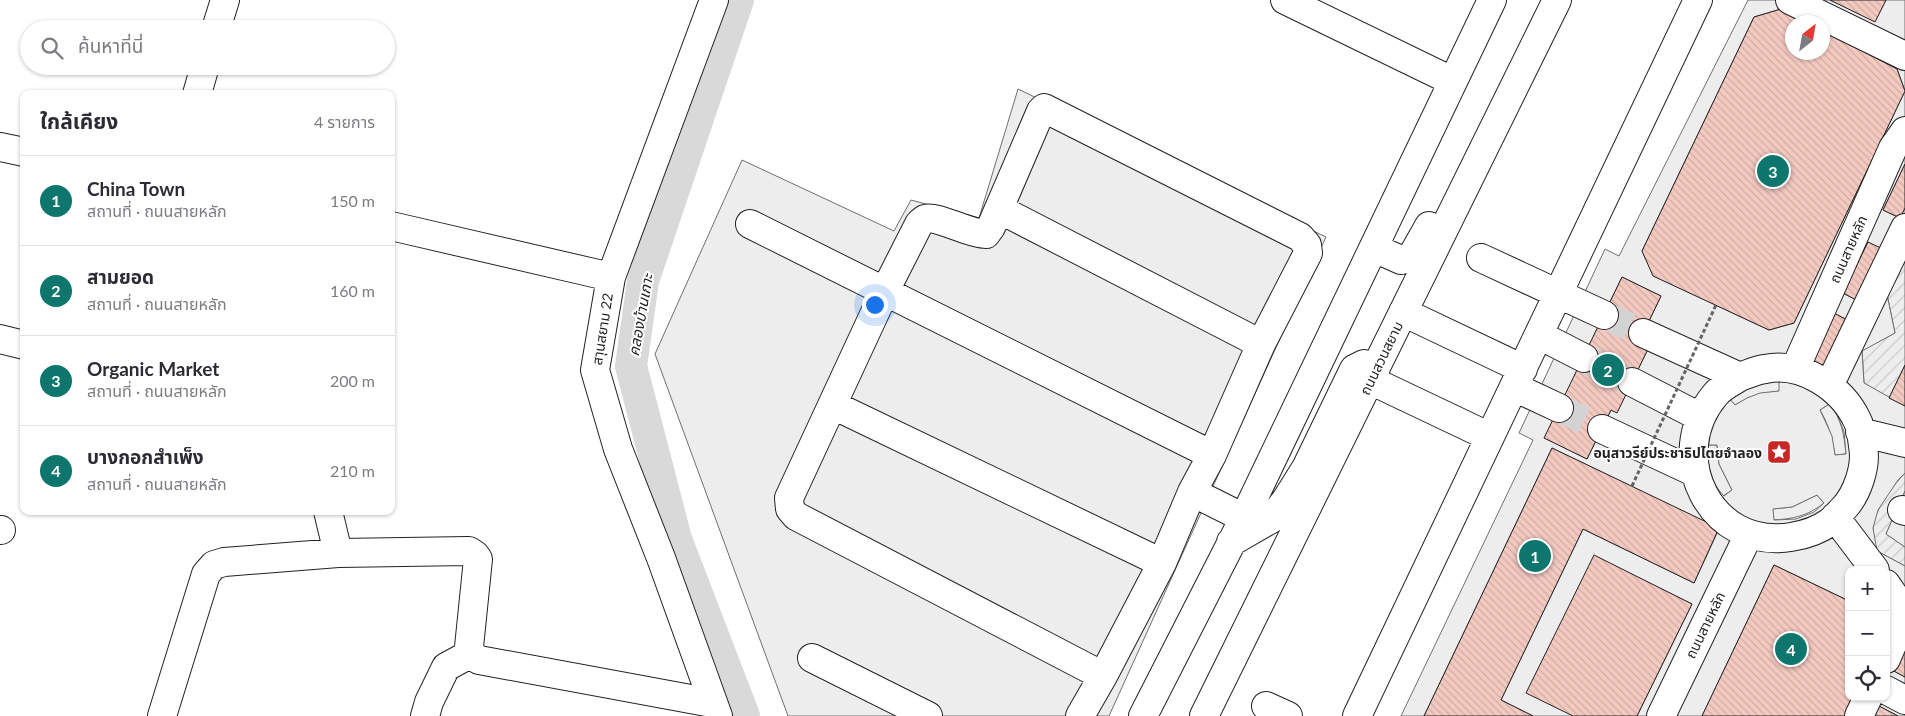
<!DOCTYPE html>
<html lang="th">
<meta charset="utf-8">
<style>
:root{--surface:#fff;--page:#f7f7f7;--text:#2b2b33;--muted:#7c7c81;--line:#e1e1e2;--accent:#0f766e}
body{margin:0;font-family:Lato,"Noto Sans Thai",sans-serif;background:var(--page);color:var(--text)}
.controls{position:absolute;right:15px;bottom:15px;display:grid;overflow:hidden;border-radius:10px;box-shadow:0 1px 4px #0004}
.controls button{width:45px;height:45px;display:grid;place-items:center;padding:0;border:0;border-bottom:1px solid var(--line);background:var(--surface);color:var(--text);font:25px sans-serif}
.compass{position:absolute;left:1785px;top:15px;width:45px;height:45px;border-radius:50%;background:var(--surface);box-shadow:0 1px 4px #0004;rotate:31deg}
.you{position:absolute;left:874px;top:304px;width:18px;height:18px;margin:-12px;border:4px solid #fff;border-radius:50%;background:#1a73e8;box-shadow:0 0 0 8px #1a73e833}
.badge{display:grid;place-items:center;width:32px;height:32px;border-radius:50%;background:var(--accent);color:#fff;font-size:16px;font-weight:700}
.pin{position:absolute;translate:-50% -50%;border:2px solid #fff;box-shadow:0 1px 5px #0006}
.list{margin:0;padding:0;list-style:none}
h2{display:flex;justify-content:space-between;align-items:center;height:65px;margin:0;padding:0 20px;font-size:21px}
h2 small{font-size:16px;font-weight:400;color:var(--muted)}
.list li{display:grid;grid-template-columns:32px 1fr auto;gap:15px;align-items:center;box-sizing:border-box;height:90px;padding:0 20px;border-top:1px solid var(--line)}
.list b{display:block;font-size:19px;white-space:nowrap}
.list p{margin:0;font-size:16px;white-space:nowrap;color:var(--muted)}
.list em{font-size:16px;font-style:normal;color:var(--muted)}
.icon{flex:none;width:28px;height:28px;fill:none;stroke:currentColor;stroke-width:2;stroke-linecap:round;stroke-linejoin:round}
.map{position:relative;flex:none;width:1905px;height:716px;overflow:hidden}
.search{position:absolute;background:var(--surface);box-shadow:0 1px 4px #0004;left:20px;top:20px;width:375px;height:55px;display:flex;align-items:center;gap:12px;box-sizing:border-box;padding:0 18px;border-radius:28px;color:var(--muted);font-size:19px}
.panel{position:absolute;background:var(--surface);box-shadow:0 1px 4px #0004;left:20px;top:90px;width:375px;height:425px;border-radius:10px}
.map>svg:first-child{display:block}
.green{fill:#eee;stroke:#6f6f6f}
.garden{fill:url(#garden-furrows);stroke:#6f6f6f}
.parking{fill:#ededed;stroke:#6f6f6f;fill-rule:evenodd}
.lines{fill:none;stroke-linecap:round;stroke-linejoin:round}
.canal{stroke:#d9d9d9;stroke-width:32}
.building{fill:url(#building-back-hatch);stroke:#222}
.minor-tunnel{stroke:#d3d3d3;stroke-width:28;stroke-dasharray:28 14;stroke-linecap:butt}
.minor-casing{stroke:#222;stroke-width:30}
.minor{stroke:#fff;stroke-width:28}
.path-bridge{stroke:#646464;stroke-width:3;stroke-dasharray:4 2.5;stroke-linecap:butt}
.labels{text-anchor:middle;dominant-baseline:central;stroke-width:4;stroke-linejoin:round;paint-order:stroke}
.street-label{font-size:14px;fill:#222;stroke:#fff}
.poi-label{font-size:14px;font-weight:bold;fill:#222;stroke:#fff;text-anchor:end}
.water-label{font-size:15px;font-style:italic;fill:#222;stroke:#fff}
</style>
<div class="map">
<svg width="1905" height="716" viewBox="0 0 1905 716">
<defs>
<pattern id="garden-furrows" width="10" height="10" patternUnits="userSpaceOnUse" patternTransform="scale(1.25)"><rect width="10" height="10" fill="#eee"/><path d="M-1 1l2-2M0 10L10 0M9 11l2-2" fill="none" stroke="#ccc"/></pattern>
<pattern id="building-back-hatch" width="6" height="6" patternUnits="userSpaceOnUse" patternTransform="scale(1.25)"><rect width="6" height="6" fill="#f3c9c0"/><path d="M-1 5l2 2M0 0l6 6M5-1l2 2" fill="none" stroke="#d0aca5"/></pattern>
</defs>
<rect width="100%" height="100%" fill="#fff"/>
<path class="green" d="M 1779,379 L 1780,391 C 1762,393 1750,396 1735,405 L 1728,397 L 1738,388 Z
M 1829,404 C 1842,419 1844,435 1846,454 L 1835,455 C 1832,438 1829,425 1820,410 Z
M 1706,445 L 1717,445 L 1719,464 L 1732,490 L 1723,496 C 1710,480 1708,465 1706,445 Z
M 1817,495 L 1824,503 C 1808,516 1793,519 1773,520 L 1772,509 L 1792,507 Z"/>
<path class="garden" d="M 1897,259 L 1905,263 L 1905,365 L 1889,398 L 1864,383 L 1862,350 L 1895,333 L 1884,280 Z
M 1905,473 L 1905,491 L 1886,534 L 1905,547 L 1905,566 L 1877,551 C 1875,544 1872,535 1873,528 C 1875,508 1892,487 1905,473 Z"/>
<path class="parking" d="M 1748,0 L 1830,0 L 1875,21 L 1886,0 L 1905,0 L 1905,164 L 1883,210 L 1900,218 L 1905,208 L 1905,263 L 1897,260 L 1884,280 L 1895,333 L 1862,351 L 1864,383 L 1905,406 L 1905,473 L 1898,480 L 1878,510 L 1873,528 L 1877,551 L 1905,566 L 1905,644 L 1892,670 L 1905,677 L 1905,716 L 1898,716 L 1877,705 L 1849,716 L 1886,697 L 1886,638 L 1894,622 L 1886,618 L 1886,570 L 1849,570 L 1849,601 L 1774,565 L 1702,716 L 1637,716 L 1692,604 L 1594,556 L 1573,716 L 1533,716 L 1501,700 L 1583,529 L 1694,583 L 1719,529 L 1552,448 L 1424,716 L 1401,716 L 1533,440 L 1519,433 L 1605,249 L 1619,256 ZM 1781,9 L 1897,69 L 1905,91 L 1794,323 L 1769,330 L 1654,276 L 1642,251 L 1754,17 ZM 1868,242 L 1860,302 L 1843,293 ZM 1622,277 L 1661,296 L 1638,344 L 1648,349 L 1617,412 L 1611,410 L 1587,459 L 1545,438 ZM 1834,314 L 1851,321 L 1809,364 ZM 1779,380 L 1779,391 L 1760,393 L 1747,398 L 1735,405 L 1728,397 L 1755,381 ZM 1829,404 L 1837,414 L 1844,432 L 1846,454 L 1835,455 L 1832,436 L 1820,410 ZM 1773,443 L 1784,443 L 1789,454 L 1784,462 L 1774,461 L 1769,451 ZM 1706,445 L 1717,445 L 1719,464 L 1732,490 L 1724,496 L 1715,486 L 1708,468 ZM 1817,495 L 1824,503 L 1814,512 L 1796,519 L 1774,520 L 1773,509 L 1792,507 Z
M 1018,89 L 1326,237 L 1109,716 L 788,716 L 655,354 L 742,160 L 894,231 L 911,200 L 979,218 Z
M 1905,491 L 1905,547 L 1886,534 Z"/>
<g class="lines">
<path class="canal" d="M 738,0 L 643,281 L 631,366 L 676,539 L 744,716"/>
</g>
<path class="building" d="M 1830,0 L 1886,0 L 1875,22 Z
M 1781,9 L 1808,22 L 1792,22 L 1792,52 L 1822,52 L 1822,30 L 1897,69 L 1905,91 L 1794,323 L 1769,330 L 1653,276 L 1642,251 L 1754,17 Z
M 1905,164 L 1905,208 L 1900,218 L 1883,210 Z
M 1868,242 L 1885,250 L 1860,302 L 1843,293 Z
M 1622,277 L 1661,296 L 1638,344 L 1648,349 L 1617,413 L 1611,410 L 1587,459 L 1544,438 Z
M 1834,313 L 1851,322 L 1826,373 L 1809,364 Z
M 1905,365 L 1905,406 L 1889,398 Z
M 1552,448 L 1719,528 L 1694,583 L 1583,529 L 1501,700 L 1533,716 L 1424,716 Z
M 1594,555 L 1692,604 L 1637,716 L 1573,716 L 1526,693 Z
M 1774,565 L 1849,601 L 1849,697 L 1858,697 L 1849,716 L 1702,716 Z
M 1905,644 L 1905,677 L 1892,670 Z
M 1877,705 L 1898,716 L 1871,716 Z"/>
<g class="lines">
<path class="minor-tunnel" d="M 1604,315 L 1643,333
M 1584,358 L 1632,382
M 1559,408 L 1602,429"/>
<defs>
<path id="minor" d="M 714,0 L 611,277 L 595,370 L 618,449 L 661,558 L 718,716
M 1285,0 L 1452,81
M 1790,0 L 1905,56
M 216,29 L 225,0
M 197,94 L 205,66
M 0,147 L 24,152
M 999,209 L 1261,344
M 750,224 L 1212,455
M 391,226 L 611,277
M 1374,248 L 1401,260 L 1412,256 L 1429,226
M 1481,258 L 1604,315
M 1403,312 L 1523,369
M 1643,333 L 1740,377 C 1748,374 1756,370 1765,369 C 1802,361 1842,388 1857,420 C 1861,427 1862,438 1863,446 C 1867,466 1857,495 1843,509 C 1839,513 1835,518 1830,522 C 1819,530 1804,535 1791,537 C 1710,550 1664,456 1715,395 C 1721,387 1732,382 1740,377
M 1539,335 L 1584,358
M 0,339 L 24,345
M 1795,369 L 1893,148 L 1905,131
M 1370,380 L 1490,437
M 1632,382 L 1700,417
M 1829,386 L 1905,228
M 1514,387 L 1559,408
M 833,405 L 1162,563
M 1602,429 L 1694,472
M 1860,432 L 1905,443
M 1192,492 L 1244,518
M 1902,510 L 1905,511
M 328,511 L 338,553
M 1835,517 L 1875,570
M 0,530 L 1,530
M 1231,542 L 1271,519 L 1286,500 L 1306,468 L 1354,369 L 1364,364 L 1376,368
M 1886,584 L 1905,612
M 812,658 L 928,716
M 1886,659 L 1905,615
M 1886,690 L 1905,700
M 1266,706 L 1288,716
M 162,716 L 206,574 L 214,565 L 224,562 L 338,553 L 469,551 L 475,555 L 478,559 L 469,647 L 470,654 L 479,660 L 712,703
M 425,716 L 429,702 L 446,667 L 470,654
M 1080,716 L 1103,676 L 1162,563 L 1192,492 L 1212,455 L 1261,344 L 1308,253 L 1307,245 L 1300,237 L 1044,108 L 1041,111 L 991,227 L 986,234 C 969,234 937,215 925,219 C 923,220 921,222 919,224 L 885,291 L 789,498 L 790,509 L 796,516 L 1103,676
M 1143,716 L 1244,518 L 1492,0
M 1204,716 L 1557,0
M 1357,716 L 1698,0
M 1661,716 L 1749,534
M 1859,716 L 1868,697"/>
</defs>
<use href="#minor" class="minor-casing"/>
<use href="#minor" class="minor"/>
<path class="path-bridge" d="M 1632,486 L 1716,305"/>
</g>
<defs>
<symbol id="sight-square" viewBox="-11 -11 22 22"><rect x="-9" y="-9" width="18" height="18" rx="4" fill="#c62828" stroke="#fff"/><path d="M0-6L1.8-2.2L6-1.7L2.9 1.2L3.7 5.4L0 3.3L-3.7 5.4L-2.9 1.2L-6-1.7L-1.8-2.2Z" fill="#fff"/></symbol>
</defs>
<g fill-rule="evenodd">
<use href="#sight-square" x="1765" y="438" width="28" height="28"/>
</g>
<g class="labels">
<g class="street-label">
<text transform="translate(1848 249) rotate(-66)">ถนนสายหลัก</text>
<text transform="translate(602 329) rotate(-81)">สาุนสยาม 22</text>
<text transform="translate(1381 358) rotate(-64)">ถนนสวนสยาม</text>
<text transform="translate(1705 625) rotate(-64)">ถนนสายหลัก</text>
</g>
<g class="poi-label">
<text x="1762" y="452">อนุสาวรีย์ประชาธิปไตยจำลอง</text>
</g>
<g class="water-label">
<text transform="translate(640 315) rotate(-80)">คลองบ้านเกาะ</text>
</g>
</g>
</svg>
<div class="controls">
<button>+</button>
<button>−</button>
<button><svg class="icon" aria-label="locate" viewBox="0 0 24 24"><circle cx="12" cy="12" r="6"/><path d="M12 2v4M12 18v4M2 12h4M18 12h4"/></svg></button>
</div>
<svg class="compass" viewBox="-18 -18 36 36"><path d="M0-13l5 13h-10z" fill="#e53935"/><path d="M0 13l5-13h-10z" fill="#7c7c81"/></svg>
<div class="you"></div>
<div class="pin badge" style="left:1535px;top:556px">1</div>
<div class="pin badge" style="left:1608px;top:370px">2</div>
<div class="pin badge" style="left:1773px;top:171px">3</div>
<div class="pin badge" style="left:1791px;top:649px">4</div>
<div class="search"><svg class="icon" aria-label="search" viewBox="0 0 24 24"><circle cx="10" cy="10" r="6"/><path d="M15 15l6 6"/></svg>ค้นหาที่นี่</div>
<section class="panel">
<h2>ใกล้เคียง<small>4 รายการ</small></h2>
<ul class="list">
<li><span class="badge">1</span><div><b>China Town</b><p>สถานที่ · ถนนสายหลัก</p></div><em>150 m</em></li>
<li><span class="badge">2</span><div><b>สามยอด</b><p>สถานที่ · ถนนสายหลัก</p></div><em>160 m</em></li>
<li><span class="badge">3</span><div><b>Organic Market</b><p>สถานที่ · ถนนสายหลัก</p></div><em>200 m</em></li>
<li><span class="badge">4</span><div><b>บางกอกสำเพ็ง</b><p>สถานที่ · ถนนสายหลัก</p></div><em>210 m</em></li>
</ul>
</section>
</div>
